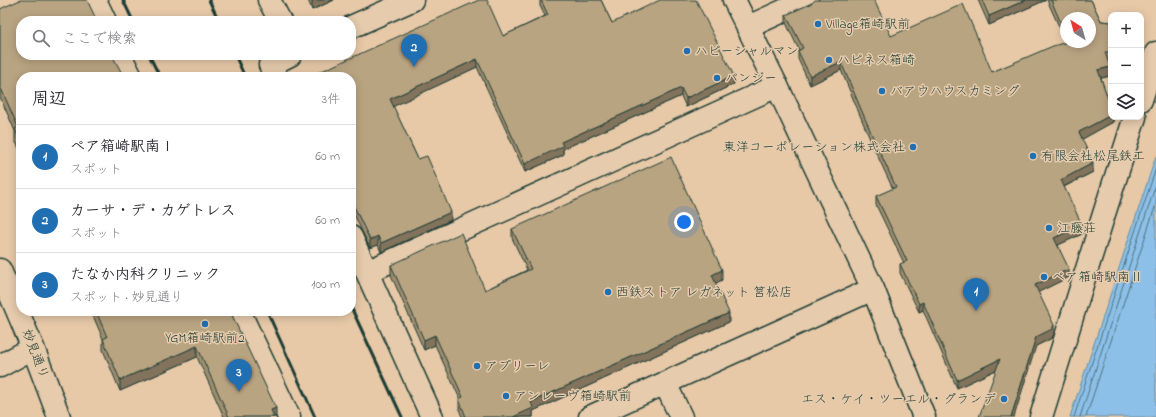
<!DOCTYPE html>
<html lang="ja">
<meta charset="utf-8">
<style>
:root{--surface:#fff;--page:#f2f2f3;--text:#2b2b33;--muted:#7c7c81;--line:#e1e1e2;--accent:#1f6fb2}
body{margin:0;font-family:"Indie Flower","Klee One",sans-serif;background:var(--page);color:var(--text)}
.controls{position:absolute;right:12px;top:12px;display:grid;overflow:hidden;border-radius:8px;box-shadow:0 2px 10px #0003}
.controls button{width:36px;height:36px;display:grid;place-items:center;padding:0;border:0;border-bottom:1px solid var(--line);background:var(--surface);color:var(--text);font:20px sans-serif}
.compass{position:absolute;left:1060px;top:12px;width:36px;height:36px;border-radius:50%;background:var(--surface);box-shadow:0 2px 10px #0003;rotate:323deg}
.you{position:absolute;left:684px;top:222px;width:14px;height:14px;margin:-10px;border:3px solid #fff;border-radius:50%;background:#1a73e8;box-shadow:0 0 0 6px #1a73e833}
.badge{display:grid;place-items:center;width:26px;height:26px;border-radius:50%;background:var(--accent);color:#fff;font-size:13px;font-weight:700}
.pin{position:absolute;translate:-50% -33px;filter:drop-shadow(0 1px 2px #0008)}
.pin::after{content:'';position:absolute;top:21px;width:14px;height:12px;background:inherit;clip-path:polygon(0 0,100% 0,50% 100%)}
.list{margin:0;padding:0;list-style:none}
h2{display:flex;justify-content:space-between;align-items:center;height:52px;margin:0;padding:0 16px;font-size:17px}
h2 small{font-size:13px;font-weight:400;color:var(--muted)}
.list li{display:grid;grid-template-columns:26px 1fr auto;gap:12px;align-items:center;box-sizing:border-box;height:64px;padding:0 16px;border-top:1px solid var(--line)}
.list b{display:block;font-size:15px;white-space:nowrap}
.list p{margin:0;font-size:13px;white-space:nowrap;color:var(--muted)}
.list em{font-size:13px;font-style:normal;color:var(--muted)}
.icon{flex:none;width:22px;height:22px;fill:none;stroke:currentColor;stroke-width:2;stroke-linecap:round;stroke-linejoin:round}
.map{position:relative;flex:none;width:1156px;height:417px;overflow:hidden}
.search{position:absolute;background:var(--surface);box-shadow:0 2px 10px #0003;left:16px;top:16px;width:340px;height:44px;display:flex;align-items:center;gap:10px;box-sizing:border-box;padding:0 14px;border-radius:16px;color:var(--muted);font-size:15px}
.panel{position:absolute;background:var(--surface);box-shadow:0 2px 10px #0003;left:16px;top:72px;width:340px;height:244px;border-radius:16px}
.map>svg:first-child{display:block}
.water{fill:#8dc0e9;stroke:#618ca1}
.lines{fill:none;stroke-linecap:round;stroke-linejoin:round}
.shore{stroke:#4b717c;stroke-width:1}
.minor-casing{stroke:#1f3d34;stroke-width:25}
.tertiary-casing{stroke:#1f3d34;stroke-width:25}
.secondary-casing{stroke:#1f3d34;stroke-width:25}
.minor{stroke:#e6cbad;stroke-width:22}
.tertiary{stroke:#e6cbad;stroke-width:22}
.secondary{stroke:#e6cbad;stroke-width:22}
.rail{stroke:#1f3d34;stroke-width:3}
.wall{fill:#9f8d70;stroke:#1f3d34;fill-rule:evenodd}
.shaded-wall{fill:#82735b;stroke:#1f3d34}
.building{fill:#b9a482;stroke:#1f3d34}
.poi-dot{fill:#1f6fb2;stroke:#e6cbad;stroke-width:1.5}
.labels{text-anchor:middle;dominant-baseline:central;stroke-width:3;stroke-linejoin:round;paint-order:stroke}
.poi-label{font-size:13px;fill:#1f3d34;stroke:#e6cbad;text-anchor:start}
.street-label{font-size:13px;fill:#1f3d34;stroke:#e6cbad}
</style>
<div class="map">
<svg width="1156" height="417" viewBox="0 0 1156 417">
<rect width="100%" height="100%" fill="#e7c9a8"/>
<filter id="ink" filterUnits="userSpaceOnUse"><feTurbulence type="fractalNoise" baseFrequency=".025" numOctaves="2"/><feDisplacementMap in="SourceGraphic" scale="8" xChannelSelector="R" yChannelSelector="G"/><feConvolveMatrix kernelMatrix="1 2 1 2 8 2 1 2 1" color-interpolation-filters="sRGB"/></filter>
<g filter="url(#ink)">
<path class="water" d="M 1156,156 L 1156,417 L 1070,417 Z"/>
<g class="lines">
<path class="shore" d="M 1074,417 L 1156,168
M 1080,417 L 1156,184
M 1086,417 L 1156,204"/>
<defs>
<path id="minor" d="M 95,0 L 105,21
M 269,0 L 280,21
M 351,27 L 412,0
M 748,27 L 807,0
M 120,55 L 131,77
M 276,77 L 270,65 L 290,55
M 1141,100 L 1156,53
M 351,237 L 432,417
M 367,272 L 777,86
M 239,311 L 289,417
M 0,366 L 33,348
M 665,383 L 681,417
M 590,417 L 873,289
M 1041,417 L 1104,214 L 1135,117"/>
<path id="tertiary" d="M 734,0 L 777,86 L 873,289 L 924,417"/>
<path id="secondary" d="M 0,270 L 33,348 L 59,417"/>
</defs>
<use href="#minor" class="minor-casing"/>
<use href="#tertiary" class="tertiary-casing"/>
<use href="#secondary" class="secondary-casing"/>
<use href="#minor" class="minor"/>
<use href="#tertiary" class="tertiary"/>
<use href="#secondary" class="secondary"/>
<path class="rail" d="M 123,0 L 133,21
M 209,0 L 219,21
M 149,55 L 160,77
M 235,55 L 245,77
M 351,307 L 402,417
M 267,311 L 315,417"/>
</g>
<path class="wall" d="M 308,0 L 334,0 L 312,10 Z
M 540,0 L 601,0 L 612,23 L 734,84 L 686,107 L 681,96 L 563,149 L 563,155 L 525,172 L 477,67 L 393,106 L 418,159 L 451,220 L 381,252 L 378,245 L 370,248 L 351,208 L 351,77 L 503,36 L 545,16 L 540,6 Z
M 978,0 L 1046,0 L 989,25 Z
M 1047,0 L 1091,0 L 1101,21 L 1111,22 L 1111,61 L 1108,61 L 1110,76 L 1101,78 L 1113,117 L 1113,122 L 1082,139 L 1093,172 L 1064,187 L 1082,234 L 1058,245 L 1069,277 L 1038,292 L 1054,334 L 1052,338 L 1036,346 L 996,370 L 957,388 L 923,310 L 919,312 L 900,273 L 900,264 L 904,263 L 876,205 L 876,196 L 893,189 L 872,144 L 841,70 L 810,85 L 798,59 L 798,51 L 799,50 L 786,23 L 786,15 L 812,3 L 891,36 L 992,72 L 1066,42 ZM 1066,18 L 1090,42 L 1066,42 Z
M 0,9 L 21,77 L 21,153 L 15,140 L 15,131 L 0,97 Z
M 512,229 L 722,280 L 715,283 L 729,322 L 533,411 L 533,417 L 462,417 L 459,409 L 459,399 L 460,399 L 435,345 L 424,350 L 391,275 L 391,265 L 485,290 L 527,270 L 512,238 Z
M 91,311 L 230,311 L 276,417 L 224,417 L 197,357 L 120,391 L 103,350 L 103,339 Z"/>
<path class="shaded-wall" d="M 312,0 L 334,0 L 312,10 Z
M 1026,0 L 1046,0 L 989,25 L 989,16 Z
M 1142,24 L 1142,33 L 1141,39 L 1141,30 Z
M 477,59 L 477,67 L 390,108 L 390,99 Z
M 841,62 L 841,70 L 810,85 L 810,76 Z
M 1110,67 L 1110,76 L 1098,79 L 1098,70 Z
M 734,76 L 734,84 L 686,107 L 686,98 Z
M 681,88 L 681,96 L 563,149 L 563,155 L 525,172 L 525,164 L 561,142 Z
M 1111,115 L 1111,117 L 1113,117 L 1113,122 L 1079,141 L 1079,132 Z
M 1093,163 L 1093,172 L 1061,188 L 1061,180 Z
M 451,212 L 451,220 L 381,252 L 381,243 Z
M 1082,225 L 1082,234 L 1054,247 L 1054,238 Z
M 378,236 L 378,245 L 370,248 L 370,240 Z
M 1069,269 L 1069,277 L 1035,294 L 1035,285 Z
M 722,270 L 722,280 L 712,285 L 712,275 Z
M 923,302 L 923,310 L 919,312 L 919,304 Z
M 729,313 L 729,322 L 533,411 L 533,417 L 513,417 L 531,402 Z
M 1054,325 L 1054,334 L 1052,338 L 1036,346 L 1014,417 L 1011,417 L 1036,337 Z
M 435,335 L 435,345 L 424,350 L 424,340 Z
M 197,346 L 197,357 L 120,391 L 120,380 Z
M 1000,359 L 1000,368 L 957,388 L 957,380 Z
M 276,408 L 276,417 L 271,417 L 271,410 Z"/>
<path class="building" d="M 20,0 L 87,0 L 97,21 L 21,21 L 21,55 L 112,55 L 124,77 L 21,77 L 21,142 L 15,129 L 18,127 L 0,86 L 0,9 Z
M 479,0 L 487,0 L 503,36 L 548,15 L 541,0 L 601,0 L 612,23 L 660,0 L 696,0 L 734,76 L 686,98 L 681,88 L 561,142 L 563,146 L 525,164 L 477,59 L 390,99 L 418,159 L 427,156 L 451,212 L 381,243 L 378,236 L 370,240 L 351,200 L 351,77 L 307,77 L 324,70 Z
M 815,0 L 874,0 L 891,36 L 963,4 L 992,72 L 1053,46 L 1067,42 L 1090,42 L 1090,18 L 1066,18 L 1066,35 L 1051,0 L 1091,0 L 1101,21 L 1111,22 L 1111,52 L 1105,52 L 1110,67 L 1098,70 L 1111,107 L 1111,115 L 1079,132 L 1093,163 L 1061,180 L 1082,225 L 1054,238 L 1069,269 L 1035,285 L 1054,325 L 1052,329 L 1036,337 L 1011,417 L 979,417 L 1000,359 L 957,380 L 923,302 L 919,304 L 900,264 L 907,261 L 876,196 L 896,187 L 872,135 L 841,62 L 810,76 L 798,51 L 803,48 L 786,15 L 812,3 Z
M 982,0 L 1026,0 L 989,16 Z
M 671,157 L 722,270 L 712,275 L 729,313 L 531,402 L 533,408 L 513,417 L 466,417 L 459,399 L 463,397 L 435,335 L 424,340 L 391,265 L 461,233 L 485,290 L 531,269 L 512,229 Z
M 96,311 L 230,311 L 276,408 L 271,410 L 274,417 L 229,417 L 197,346 L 120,380 L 103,339 L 107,337 Z"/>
</g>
<g class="poi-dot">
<circle cx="818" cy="24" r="4"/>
<circle cx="687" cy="51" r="4"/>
<circle cx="829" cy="60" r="4"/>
<circle cx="717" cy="78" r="4"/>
<circle cx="882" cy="91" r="4"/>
<circle cx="913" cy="147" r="4"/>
<circle cx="1033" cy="156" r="4"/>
<circle cx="1049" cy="228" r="4"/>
<circle cx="1044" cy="277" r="4"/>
<circle cx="608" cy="292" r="4"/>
<circle cx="205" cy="324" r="4"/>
<circle cx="477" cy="366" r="4"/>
<circle cx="506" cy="396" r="4"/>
<circle cx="1004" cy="399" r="4"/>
</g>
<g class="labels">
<g class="poi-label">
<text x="826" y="24">Village箱崎駅前</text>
<text x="695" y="51">ハピーシャルマン</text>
<text x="837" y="60">ハピネス箱崎</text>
<text x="725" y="78">パンジー</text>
<text x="890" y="91">バアウハウスカミング</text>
<text x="905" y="147" text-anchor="end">東洋コーポレーション株式会社</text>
<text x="1041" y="156">有限会社松尾鉄工</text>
<text x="1057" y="228">江藤荘</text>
<text x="1052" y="277">ペア箱崎駅南Ⅱ</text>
<text x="616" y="292">西鉄ストア レガネット 筥松店</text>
<text x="205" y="338" text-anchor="middle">YGM箱崎駅前2</text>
<text x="485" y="366">アプリーレ</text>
<text x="514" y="396">アンレーヴ箱崎駅前</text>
<text x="996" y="399" text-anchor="end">エス・ケイ・ツーエル・グランデ</text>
</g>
<g class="street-label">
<text transform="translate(35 354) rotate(69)">妙見通り</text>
</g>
</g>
</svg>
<div class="controls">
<button>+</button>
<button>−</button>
<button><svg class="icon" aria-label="layers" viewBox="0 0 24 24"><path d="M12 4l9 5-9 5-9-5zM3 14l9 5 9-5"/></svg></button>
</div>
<svg class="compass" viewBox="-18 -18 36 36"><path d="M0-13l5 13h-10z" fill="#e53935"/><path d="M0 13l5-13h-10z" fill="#7c7c81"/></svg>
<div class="you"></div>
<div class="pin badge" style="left:976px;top:311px">1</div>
<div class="pin badge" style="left:414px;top:67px">2</div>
<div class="pin badge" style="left:239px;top:392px">3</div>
<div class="search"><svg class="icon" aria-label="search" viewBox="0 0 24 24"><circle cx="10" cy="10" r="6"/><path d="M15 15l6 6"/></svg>ここで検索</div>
<section class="panel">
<h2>周辺<small>3件</small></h2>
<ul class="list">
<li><span class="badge">1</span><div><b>ペア箱崎駅南Ⅰ</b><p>スポット</p></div><em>60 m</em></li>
<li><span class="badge">2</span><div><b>カーサ・デ・カゲトレス</b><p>スポット</p></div><em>60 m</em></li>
<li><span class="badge">3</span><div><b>たなか内科クリニック</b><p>スポット · 妙見通り</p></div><em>100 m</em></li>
</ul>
</section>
</div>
